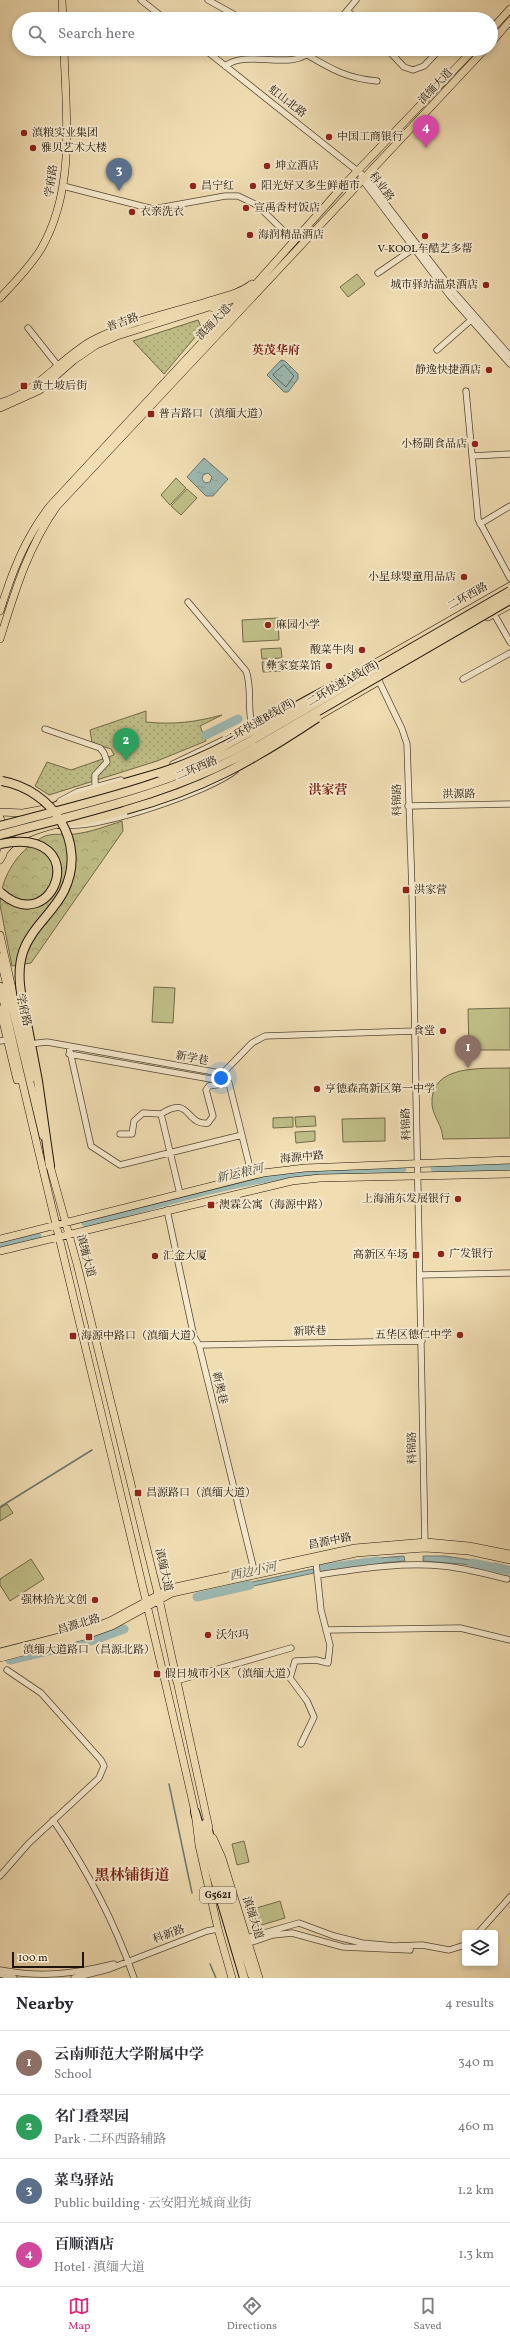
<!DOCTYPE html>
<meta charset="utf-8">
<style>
:root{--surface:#fff;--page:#f7f7f7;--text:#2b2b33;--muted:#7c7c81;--line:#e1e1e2;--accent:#db2777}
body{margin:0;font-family:Vollkorn,"Noto Serif SC",serif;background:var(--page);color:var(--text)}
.controls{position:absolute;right:12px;bottom:12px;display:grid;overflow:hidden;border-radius:4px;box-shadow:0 2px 6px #0003}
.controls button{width:36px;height:36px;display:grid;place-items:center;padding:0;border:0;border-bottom:1px solid var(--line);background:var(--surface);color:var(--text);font:20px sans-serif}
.scale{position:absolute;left:12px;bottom:10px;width:72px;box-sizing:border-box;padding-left:4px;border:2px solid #1e150c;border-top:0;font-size:11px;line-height:14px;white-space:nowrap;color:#1e150c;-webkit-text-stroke:3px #f5e9cd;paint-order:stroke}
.you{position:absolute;left:221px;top:1078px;width:14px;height:14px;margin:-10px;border:3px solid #fff;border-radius:50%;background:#1a73e8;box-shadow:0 0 0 6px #1a73e833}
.badge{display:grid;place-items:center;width:26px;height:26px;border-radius:50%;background:var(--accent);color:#fff;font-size:13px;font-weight:700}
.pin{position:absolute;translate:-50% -33px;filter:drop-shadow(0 1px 2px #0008)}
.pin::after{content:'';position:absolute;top:21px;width:14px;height:12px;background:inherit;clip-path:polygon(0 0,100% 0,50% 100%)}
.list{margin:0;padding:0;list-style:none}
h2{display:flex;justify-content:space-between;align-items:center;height:52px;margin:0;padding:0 16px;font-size:17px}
h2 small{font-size:13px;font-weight:400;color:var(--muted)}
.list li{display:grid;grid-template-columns:26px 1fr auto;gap:12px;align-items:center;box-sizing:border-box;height:64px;padding:0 16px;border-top:1px solid var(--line)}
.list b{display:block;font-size:15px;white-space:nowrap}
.list p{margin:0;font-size:13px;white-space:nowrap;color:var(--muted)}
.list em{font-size:13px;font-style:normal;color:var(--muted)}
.icon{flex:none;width:22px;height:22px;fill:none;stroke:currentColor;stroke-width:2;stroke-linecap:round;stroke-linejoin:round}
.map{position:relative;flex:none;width:510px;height:1978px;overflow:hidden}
.search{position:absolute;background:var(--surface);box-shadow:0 2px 6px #0003;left:12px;right:12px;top:12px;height:44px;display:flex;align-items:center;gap:10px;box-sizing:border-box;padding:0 14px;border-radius:22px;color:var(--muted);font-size:15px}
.sheet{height:308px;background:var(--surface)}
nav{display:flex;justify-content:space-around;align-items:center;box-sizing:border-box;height:56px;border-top:1px solid var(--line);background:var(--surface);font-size:11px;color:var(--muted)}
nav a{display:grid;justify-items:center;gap:2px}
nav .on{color:var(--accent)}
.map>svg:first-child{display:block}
.green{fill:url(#green-dots);stroke:#6f6a4a}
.forest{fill:url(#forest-crowns);stroke:#6f6a4a}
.pitch{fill:#c0bf88;stroke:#6f6a4a}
.water{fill:url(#water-ripples);stroke:#6a7871;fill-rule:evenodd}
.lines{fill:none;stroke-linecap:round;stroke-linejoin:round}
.shore{stroke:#5e6860;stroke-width:1}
.stream{stroke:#6a7871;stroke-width:1.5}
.river{stroke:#9dbab4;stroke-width:9}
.minor-casing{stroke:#524736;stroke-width:7}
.major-casing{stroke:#1e150c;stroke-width:8}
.highway-casing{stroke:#1e150c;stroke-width:10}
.minor{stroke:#f5e9cd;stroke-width:5.5}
.major{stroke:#f0ddb2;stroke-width:7}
.highway{stroke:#f0ddb2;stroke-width:8}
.highway-bridge-casing{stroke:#1e150c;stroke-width:10;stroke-linecap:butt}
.highway-bridge{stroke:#f0ddb2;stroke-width:8}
.poi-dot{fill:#8f2418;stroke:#f5e9cd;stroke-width:1.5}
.labels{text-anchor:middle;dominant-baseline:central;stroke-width:4;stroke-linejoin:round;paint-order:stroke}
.shield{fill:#f5e9cd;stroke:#5e5546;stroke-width:1}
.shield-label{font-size:10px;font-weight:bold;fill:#1e150c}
.street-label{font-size:11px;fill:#1e150c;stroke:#f5e9cd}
.poi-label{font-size:11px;fill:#1e150c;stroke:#f5e9cd;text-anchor:start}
.neighbourhood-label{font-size:12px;font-weight:bold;fill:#7a1f14;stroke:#f5e9cd}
.water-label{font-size:12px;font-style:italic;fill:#4a4f47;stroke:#f5e9cd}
.quarter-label{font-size:13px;font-weight:bold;fill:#7a1f14;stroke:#f5e9cd}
.district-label{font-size:15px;font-weight:bold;fill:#7a1f14;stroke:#f5e9cd}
</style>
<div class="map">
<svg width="510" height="1978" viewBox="0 0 510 1978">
<defs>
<pattern id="green-dots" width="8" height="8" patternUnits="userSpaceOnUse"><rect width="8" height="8" fill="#c0bf88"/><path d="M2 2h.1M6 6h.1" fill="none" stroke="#a5a374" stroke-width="1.8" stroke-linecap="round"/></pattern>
<pattern id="forest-crowns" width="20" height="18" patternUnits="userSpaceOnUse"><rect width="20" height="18" fill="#c0bf88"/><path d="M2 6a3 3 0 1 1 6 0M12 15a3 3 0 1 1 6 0" fill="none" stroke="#a5a374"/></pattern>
<pattern id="water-ripples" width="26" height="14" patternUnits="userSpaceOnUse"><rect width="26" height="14" fill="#9dbab4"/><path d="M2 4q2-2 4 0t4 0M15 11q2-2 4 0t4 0" fill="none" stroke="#879f9a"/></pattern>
</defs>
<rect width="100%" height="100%" fill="#f0ddb2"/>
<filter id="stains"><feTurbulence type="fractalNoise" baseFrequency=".005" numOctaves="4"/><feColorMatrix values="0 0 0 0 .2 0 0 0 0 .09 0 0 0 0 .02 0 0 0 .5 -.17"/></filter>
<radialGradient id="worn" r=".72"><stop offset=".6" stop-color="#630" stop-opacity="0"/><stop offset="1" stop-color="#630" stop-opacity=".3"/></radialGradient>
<path class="green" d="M 198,320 L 202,329 L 164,374 L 133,341 Z
M 146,711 L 146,722 C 173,725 196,722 222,715 L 200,726 L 206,741 L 157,761 L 49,795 L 35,786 L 47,762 L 71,770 L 114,755 L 111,749 L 92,743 L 90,730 Z"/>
<path class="forest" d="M 122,821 L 123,831 L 31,963 L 12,966 L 0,905 C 0,877 19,848 45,836 C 53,833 66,835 75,834 C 91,832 107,826 122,821 Z"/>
<path class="pitch" d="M 357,274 L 365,284 L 348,297 L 340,287 Z
M 176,478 L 186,488 L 170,505 L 161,495 Z
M 187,489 L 197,498 L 181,515 L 171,506 Z
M 278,618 L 279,640 L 243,642 L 242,620 Z
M 281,648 L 282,658 L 262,659 L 261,649 Z
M 282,661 L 282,671 L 263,672 L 262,662 Z
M 154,987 L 175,988 L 173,1023 L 152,1022 Z
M 510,1008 L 510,1050 L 469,1050 L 468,1009 Z
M 510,1068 L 510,1138 L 443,1139 C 442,1124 434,1119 432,1105 C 429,1063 484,1069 510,1068 Z
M 315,1116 L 316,1126 L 296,1127 L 295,1117 Z
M 293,1117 L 293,1127 L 273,1128 L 273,1118 Z
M 385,1118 L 385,1141 L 343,1142 L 342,1119 Z
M 315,1131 L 315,1141 L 296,1143 L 295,1132 Z
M 7,1504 L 13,1513 L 0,1521 L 0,1508 Z
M 31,1559 L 44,1579 L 10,1601 L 0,1585 L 0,1579 Z
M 244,1841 L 249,1862 L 237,1865 L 232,1844 Z
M 280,1901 L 285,1918 L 255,1927 L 250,1910 Z"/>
<path class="water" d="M 281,360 L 285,361 L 298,374 L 298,379 L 288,392 L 284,392 L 267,375 Z
M 204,458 L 228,479 L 213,496 L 206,496 L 187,477 ZM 208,473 L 212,477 L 210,482 L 205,483 L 202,479 L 203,475 Z
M 404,1556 L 405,1561 L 367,1564 L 367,1559 Z
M 423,1556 L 445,1556 L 483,1562 L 482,1567 L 462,1564 L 423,1561 Z
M 356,1561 L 357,1566 L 325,1571 L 324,1566 Z
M 494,1563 L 510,1567 L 510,1574 L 493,1570 Z
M 313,1569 L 314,1573 L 239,1589 L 238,1585 Z
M 223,1588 L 224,1593 L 197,1598 L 196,1594 Z"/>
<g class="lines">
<path class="shore" d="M 284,365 L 294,376 L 286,387 L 273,375 Z"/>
<path class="stream" d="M 0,1507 L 92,1450
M 169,1784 L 192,1893
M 210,1964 L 216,1978"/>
<path class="river" d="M 206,735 L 238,719
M 435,1168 L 510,1167
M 86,1223 C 152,1206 219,1184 287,1175 C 325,1170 363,1170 402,1169
M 0,1244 L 37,1236
M 472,1563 L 510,1571
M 324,1568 L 378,1561
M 197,1597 L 250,1585
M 10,1660 L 94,1640 L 124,1629"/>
<defs>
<path id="minor" d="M 141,0 L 165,19
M 208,0 L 242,19
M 347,11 L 358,19
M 340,19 L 356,0
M 204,49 L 365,177 L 453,291 L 510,356
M 297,49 C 325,65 342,78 377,81
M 387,49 L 404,67 L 413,70 L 424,66 L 440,49
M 225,66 C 249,48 292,73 314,49
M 361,178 L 450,296 L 510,364
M 63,186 L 153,209 L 225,196 L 238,196 L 257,205 L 293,240
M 378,273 L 413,249
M 28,328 L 59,367
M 437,350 L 471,320
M 466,391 L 478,519 L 510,578
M 472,456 L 510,454
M 480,524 L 510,506
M 188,602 L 246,671 C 253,689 246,710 253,729
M 494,614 L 510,642
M 463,679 L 510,653
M 379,681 L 402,729 L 407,744 L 412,890 L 425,1546
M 45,729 L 100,748 L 104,753 L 107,762 L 95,775 L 95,787
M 173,764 L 257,724
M 60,801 L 77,792 L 121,780
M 408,806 L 510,804
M 67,825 C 99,829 211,791 236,770
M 0,1041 L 7,1040
M 29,1044 L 47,1042 L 220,1073 L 223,1073 L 252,1043 L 265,1036 L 415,1031
M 69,1047 L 91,1146 L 120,1165 L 242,1135
M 69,1054 L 222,1081
M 161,1114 L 180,1194
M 120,1134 L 132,1134 L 134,1121 L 143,1113 L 161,1114 C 191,1094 185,1126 208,1123 L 213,1116 L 206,1090 L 209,1086 L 229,1083 L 252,1176
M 167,1210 L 194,1337 L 199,1345 L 254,1570
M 420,1275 L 510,1273
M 199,1345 L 422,1341
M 317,1575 C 359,1569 401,1562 443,1566 C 465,1568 486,1574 507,1579
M 326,1630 L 460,1628 L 510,1640
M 176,1681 L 291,1648
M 301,1744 L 314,1717 L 307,1701 L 290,1678 L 295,1661 L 316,1660 L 328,1663 L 330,1645 L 321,1610 L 316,1562
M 53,1820 C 86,1868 115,1923 134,1978
M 0,1876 L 29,1843 L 99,1778 L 104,1766 L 101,1760 L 41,1693 L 7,1670
M 478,1933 L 510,1897
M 247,1938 L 299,1923 L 334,1936 L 362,1943 L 394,1946 L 422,1945 L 449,1950 L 465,1945
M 249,1943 L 273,1935 L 292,1933 L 343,1947 L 410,1950 L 410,1946
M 0,1970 C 42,1978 73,1974 114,1964
M 0,1974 L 14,1978
M 74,1978 L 109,1969 L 207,1931 L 218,1929"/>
<path id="major" d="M 62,0 L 63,19
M 491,30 L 510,9
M 491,43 L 510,21
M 0,298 C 14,283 30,267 41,249 C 76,188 66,117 64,49
M 209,306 L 219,311 L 221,317 L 219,322
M 0,403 C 38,392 60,358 93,340 C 128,322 169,313 206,302 C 222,297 239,294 252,284
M 0,408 L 40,390 L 74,360 L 96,345 L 117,336 L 244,296
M 0,611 C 12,572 25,538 50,506 L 246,295 L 343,186 L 474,49
M 488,617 L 510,605
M 0,639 C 15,591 28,547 57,506 L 485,49
M 344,681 L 510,586
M 312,720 L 379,681
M 69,803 L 142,783
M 106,811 L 162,795
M 0,812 L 23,813 L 55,807
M 0,818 C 8,832 8,847 0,860
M 5,850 C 18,833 44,828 64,822
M 0,935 L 32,1078
M 0,957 L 43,1136
M 0,986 C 63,1262 133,1536 195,1812 L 199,1845 L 218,1929 L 232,1978
M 0,1009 L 17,1080
M 49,1162 L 77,1264 L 158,1594 L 209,1828
M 0,1239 L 263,1173 L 305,1168 L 510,1160
M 0,1251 L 292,1181 L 320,1178 L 510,1174
M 0,1652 L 83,1631 L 110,1621 L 171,1588 L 355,1548 L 426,1542 L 469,1546 L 510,1554
M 0,1658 L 84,1636 L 112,1626 L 172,1593 L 356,1553 L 425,1548 L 469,1551 L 510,1560
M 213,1838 L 222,1858 L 259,1978"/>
<path id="highway" d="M 54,807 L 76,797 L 159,773
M 59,824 L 83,821 L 126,810
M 26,1018 L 38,1081 L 50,1166
M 195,1812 L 244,1978
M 206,1823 L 225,1892 L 253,1978"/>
</defs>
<use href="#minor" class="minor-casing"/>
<use href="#major" class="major-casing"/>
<use href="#highway" class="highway-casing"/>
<use href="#minor" class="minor"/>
<use href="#major" class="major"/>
<use href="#highway" class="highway"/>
<defs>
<path id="highway-bridge" d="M 159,773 C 227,752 284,709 348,679
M 2,781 C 52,790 88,842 64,891 C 53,913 31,928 23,952 C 16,973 21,996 26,1018
M 126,810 C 203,789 251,762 317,718
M 0,826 C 84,803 170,786 247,743 L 510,591
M 0,835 C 85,812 173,794 251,750 L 510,600
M 0,844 C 95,825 55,942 0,892"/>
</defs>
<use href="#highway-bridge" class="highway-bridge-casing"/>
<use href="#highway-bridge" class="highway-bridge"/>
</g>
<g class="poi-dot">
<circle cx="24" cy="133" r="4"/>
<circle cx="329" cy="137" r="4"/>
<circle cx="33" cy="148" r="4"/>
<circle cx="267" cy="166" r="4"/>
<circle cx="193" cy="186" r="4"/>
<circle cx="253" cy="186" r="4"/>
<circle cx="246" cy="208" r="4"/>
<circle cx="132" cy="212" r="4"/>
<circle cx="250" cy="235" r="4"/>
<circle cx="425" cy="236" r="4"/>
<circle cx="486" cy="285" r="4"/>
<circle cx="489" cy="370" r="4"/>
<rect x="20" y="382" width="8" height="8" rx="2"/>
<rect x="147" y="410" width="8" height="8" rx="2"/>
<circle cx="475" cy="444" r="4"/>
<circle cx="464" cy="577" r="4"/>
<circle cx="268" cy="625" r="4"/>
<circle cx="362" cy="650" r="4"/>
<circle cx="329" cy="666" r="4"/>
<rect x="402" y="886" width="8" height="8" rx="2"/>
<circle cx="443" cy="1031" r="4"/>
<circle cx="317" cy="1089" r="4"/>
<circle cx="458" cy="1199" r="4"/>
<rect x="207" y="1201" width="8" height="8" rx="2"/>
<circle cx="441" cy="1254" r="4"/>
<rect x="412" y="1251" width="8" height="8" rx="2"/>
<circle cx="155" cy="1256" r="4"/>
<circle cx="460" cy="1335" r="4"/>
<rect x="69" y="1332" width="8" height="8" rx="2"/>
<rect x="134" y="1489" width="8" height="8" rx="2"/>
<circle cx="95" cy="1600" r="4"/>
<circle cx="208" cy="1635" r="4"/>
<rect x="85" y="1633" width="8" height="8" rx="2"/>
<rect x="153" y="1670" width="8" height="8" rx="2"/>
</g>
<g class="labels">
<rect class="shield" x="200" y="1887" width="36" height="16" rx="3"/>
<g class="shield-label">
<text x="218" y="1895">G5621</text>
</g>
<g class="street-label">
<text transform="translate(436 87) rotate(-47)">滇缅大道</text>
<text transform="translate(287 102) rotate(38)">虹山北路</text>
<text transform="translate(52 181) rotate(-82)">学府路</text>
<text transform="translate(381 187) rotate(53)">科业路</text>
<text transform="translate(123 323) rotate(-20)">普吉路</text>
<text transform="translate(214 323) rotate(-46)">滇缅大道</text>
<text transform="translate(468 597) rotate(-29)">二环西路</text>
<text transform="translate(343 684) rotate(-30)">二环快速A线(西)</text>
<text transform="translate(260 722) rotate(-30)">二环快速B线(西)</text>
<text transform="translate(197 769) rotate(-23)">二环西路</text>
<text transform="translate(459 795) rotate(-1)">洪源路</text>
<text transform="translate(398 800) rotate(-91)">科锦路</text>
<text transform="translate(23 1010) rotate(77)">学府路</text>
<text transform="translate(192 1059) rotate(10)">新学巷</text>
<text transform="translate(407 1124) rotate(-92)">科锦路</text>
<text transform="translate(302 1158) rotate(-5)">海源中路</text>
<text transform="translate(85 1256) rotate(75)">滇缅大道</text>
<text transform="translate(310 1332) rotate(-2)">新联巷</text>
<text transform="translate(219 1388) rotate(77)">新奥巷</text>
<text transform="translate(413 1448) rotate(-91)">科锦路</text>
<text transform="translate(330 1542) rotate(-11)">昌源中路</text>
<text transform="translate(163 1570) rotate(77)">滇缅大道</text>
<text transform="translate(79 1625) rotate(-17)">昌源北路</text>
<text transform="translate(252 1918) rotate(72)">滇缅大道</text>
<text transform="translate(169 1935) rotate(-20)">科新路</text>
</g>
<g class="poi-label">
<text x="32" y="133">滇粮实业集团</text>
<text x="337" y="137">中国工商银行</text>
<text x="41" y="148">雅贝艺术大楼</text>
<text x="275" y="166">坤立酒店</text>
<text x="201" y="186">昌宁红</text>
<text x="261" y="186">阳光好又多生鲜超市</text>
<text x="254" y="208">宣禹香村饭店</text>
<text x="140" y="212">衣亲洗衣</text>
<text x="258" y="235">海润精品酒店</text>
<text x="425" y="249" text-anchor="middle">V-KOOL车酷艺多帮</text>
<text x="478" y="285" text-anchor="end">城市驿站温泉酒店</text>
<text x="481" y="370" text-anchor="end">静逸快捷酒店</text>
<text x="32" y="386">黄土坡后街</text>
<text x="159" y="414">普吉路口（滇缅大道）</text>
<text x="467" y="444" text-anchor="end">小杨副食品店</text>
<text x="456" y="577" text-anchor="end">小星球婴童用品店</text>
<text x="276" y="625">麻园小学</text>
<text x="354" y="650" text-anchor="end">酸菜牛肉</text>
<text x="321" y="666" text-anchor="end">彝家宴菜馆</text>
<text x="414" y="890">洪家营</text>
<text x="435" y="1031" text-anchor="end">食堂</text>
<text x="325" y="1089">亨德森高新区第一中学</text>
<text x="450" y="1199" text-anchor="end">上海浦东发展银行</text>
<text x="219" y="1205">澳霖公寓（海源中路）</text>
<text x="449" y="1254">广发银行</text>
<text x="408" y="1255" text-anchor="end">高新区车场</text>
<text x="163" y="1256">汇金大厦</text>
<text x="452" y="1335" text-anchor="end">五华区德仁中学</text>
<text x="81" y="1336">海源中路口（滇缅大道）</text>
<text x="146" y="1493">昌源路口（滇缅大道）</text>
<text x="87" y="1600" text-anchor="end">强林拾光文创</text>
<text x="216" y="1635">沃尔玛</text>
<text x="89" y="1650" text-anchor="middle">滇缅大道路口（昌源北路）</text>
<text x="165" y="1674">假日城市小区（滇缅大道）</text>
</g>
<g class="neighbourhood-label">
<text x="276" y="351">英茂华府</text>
</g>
<g class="water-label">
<text transform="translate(240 1174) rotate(-13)">新运粮河</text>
<text transform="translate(253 1572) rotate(-12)">西边小河</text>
</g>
<g class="quarter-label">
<text x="328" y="791">洪家营</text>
</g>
<g class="district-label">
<text x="132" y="1876">黑林铺街道</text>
</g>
</g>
<rect width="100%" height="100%" filter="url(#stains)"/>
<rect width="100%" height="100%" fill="url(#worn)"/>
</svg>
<div class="controls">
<button><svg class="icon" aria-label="layers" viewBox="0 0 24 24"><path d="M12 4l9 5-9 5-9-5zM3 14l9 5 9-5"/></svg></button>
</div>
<div class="scale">100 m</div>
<div class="you"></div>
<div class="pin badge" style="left:468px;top:1068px;background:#8d6e63">1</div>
<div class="pin badge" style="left:126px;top:761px;background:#2e9e5b">2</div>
<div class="pin badge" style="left:119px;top:191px;background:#5c6f8a">3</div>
<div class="pin badge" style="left:426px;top:148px;background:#d1479c">4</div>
<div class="search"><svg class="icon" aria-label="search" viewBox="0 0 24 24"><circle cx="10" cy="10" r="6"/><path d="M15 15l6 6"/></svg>Search here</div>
</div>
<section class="sheet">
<h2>Nearby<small>4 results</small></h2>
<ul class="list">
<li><span class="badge" style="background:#8d6e63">1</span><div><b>云南师范大学附属中学</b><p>School</p></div><em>340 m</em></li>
<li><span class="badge" style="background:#2e9e5b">2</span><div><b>名门叠翠园</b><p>Park · 二环西路辅路</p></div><em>460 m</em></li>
<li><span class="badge" style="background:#5c6f8a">3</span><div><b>菜鸟驿站</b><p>Public building · 云安阳光城商业街</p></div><em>1.2 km</em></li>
<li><span class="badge" style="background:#d1479c">4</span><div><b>百顺酒店</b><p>Hotel · 滇缅大道</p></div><em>1.3 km</em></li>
</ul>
</section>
<nav>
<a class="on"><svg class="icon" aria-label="map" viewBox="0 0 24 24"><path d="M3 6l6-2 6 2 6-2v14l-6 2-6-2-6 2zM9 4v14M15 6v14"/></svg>Map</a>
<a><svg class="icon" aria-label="directions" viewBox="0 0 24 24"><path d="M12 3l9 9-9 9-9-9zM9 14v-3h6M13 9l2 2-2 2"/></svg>Directions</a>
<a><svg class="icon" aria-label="saved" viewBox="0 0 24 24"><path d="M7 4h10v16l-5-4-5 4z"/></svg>Saved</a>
</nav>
